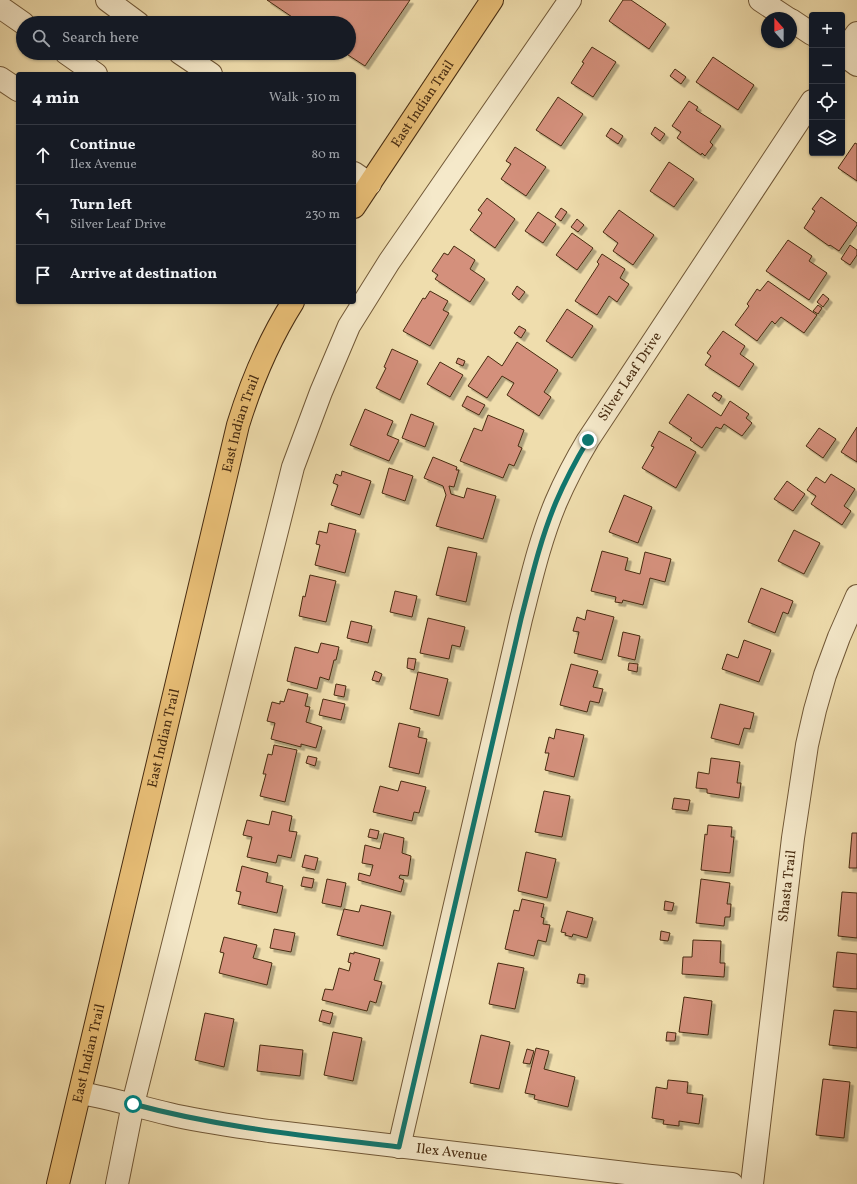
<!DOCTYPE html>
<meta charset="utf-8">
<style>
:root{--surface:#171b24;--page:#20242c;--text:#f1f3f6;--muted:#9ea1a6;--line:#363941}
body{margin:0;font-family:Vollkorn,serif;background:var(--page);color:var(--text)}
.controls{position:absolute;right:12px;top:12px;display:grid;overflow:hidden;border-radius:4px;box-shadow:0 1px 3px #0004}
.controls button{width:36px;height:36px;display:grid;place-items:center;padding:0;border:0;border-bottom:1px solid var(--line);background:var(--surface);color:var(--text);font:20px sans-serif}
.compass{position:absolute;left:761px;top:12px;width:36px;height:36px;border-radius:50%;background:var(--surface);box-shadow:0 1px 3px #0004;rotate:339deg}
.stop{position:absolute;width:12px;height:12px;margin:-9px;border:3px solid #0f766e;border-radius:50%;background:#fff}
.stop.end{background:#0f766e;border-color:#fff;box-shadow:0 1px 4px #0008}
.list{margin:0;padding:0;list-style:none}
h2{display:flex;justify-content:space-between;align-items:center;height:52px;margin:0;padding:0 16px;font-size:17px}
h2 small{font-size:13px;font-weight:400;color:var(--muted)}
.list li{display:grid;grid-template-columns:26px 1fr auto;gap:12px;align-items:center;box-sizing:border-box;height:60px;padding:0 16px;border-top:1px solid var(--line)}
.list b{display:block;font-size:15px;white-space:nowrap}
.list p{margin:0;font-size:13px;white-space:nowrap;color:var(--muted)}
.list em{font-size:13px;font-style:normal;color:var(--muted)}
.icon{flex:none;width:22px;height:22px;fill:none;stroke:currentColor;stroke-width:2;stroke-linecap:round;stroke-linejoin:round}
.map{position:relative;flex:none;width:857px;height:1184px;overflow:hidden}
.search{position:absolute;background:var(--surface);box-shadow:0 1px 3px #0004;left:16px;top:16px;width:340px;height:44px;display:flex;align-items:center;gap:10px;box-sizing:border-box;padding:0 14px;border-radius:22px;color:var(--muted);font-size:15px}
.panel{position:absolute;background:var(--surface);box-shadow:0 1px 3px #0004;left:16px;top:72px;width:340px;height:232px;border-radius:4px}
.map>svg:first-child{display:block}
.building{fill:#d4907c;stroke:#472b10;filter:url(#shadow)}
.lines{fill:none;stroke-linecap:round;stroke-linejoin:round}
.minor-casing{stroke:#715837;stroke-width:24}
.major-casing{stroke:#472b10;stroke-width:24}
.minor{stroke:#f5e9ca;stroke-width:22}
.major{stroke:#e8be76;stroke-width:22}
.route{stroke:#0f766e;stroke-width:5}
.labels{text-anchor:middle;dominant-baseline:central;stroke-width:3;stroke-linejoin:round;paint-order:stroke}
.street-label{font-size:14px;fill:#472b10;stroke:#f5e9ca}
</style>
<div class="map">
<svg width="857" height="1184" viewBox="0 0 857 1184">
<defs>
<filter id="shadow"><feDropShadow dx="3.5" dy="3.5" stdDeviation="0" flood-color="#0004"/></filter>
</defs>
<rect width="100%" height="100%" fill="#efddad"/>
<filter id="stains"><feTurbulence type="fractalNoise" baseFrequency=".005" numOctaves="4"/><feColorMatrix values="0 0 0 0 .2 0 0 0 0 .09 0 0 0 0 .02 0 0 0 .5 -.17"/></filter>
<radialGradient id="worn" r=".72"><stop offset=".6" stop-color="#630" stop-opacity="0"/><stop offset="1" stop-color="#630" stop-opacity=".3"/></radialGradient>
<path class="building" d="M 267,0 L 410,0 L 365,66 L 345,53 L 349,53 L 349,23 L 301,23 Z
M 623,0 L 631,0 L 666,24 L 649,49 L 609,21 Z
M 592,47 L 616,62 L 593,97 L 571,83 L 584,63 L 582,62 Z
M 713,57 L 754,85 L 738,110 L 696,82 Z
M 675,69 L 686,77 L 681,84 L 670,76 Z
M 558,97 L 583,114 L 561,146 L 536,130 Z
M 689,101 L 698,107 L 696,110 L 721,126 L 710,142 L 713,145 L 705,156 L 702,153 L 701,155 L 677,138 L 681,132 L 672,126 Z
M 655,127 L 665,134 L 660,141 L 651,134 Z
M 611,128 L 623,136 L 618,144 L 606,136 Z
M 855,143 L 857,144 L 857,181 L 838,168 Z
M 515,147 L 546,167 L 526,196 L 501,179 L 511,164 L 506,161 Z
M 669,162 L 694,179 L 674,207 L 650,191 Z
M 821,197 L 857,223 L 857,225 L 839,251 L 830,245 L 829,246 L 804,228 L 815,211 L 812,209 Z
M 487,198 L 515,219 L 495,248 L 470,230 L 482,213 L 478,210 Z
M 561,208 L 567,212 L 561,221 L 555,217 Z
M 619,210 L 654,235 L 633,265 L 613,251 L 618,243 L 603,232 Z
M 538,212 L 556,224 L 543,243 L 525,231 Z
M 577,219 L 584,225 L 578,232 L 571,227 Z
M 572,233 L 593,248 L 577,270 L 556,255 Z
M 788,240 L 812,256 L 809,261 L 827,273 L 809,300 L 766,271 Z
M 850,245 L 857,250 L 857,255 L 850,265 L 841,259 Z
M 454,246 L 475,260 L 470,269 L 485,279 L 470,302 L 435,279 L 438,275 L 432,271 L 444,253 L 448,255 Z
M 602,254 L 625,269 L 620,278 L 629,284 L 617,302 L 609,296 L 597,315 L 575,301 L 599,264 L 597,262 Z
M 768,281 L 817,315 L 804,333 L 781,317 L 775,324 L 772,321 L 757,341 L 735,325 L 749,306 L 747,304 L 757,289 L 760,291 Z
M 517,286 L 525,292 L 519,300 L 512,294 Z
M 430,291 L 448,301 L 443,310 L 449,313 L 430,346 L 403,331 L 423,298 L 425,299 Z
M 823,294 L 829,299 L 823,307 L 817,302 Z
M 818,305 L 822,308 L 818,314 L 813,311 Z
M 567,309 L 593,326 L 572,358 L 546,341 Z
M 519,326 L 526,330 L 521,338 L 514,333 Z
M 723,331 L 745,346 L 740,354 L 754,364 L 739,387 L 705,365 L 711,356 L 707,353 Z
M 517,342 L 558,370 L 544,392 L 551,397 L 539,416 L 507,395 L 514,383 L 502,376 L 487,398 L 468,386 L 488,356 L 502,366 Z
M 392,349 L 418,361 L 400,400 L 376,388 L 386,368 L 384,367 Z
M 458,358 L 465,361 L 463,366 L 456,363 Z
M 440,362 L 463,375 L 450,397 L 427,384 Z
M 715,392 L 722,396 L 719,401 L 712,396 Z
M 688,394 L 721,416 L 730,401 L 749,414 L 746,418 L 752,423 L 742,436 L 724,424 L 721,429 L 716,427 L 702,448 L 690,440 L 692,438 L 669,423 Z
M 467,396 L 485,405 L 479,415 L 462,406 Z
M 365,409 L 393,421 L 387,435 L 399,440 L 389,461 L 350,445 Z
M 411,414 L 434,423 L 425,447 L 402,438 Z
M 488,415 L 524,430 L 518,446 L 522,448 L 514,466 L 509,464 L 503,478 L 460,461 L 474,428 L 482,431 Z
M 857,427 L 857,462 L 841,452 Z
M 819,428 L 836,439 L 823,458 L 806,446 Z
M 659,431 L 696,452 L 676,488 L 642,468 L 654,447 L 651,446 Z
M 433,457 L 457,467 L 456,470 L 459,470 L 454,487 L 449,486 L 451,494 L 464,498 L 467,488 L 496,496 L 483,539 L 436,526 L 446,495 L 443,486 L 424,478 Z
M 389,468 L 413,476 L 405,501 L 382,493 Z
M 342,471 L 371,481 L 360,515 L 331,505 L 338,485 L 333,483 L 336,474 L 341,476 Z
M 831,474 L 855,489 L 844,506 L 851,511 L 842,525 L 811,504 L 816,496 L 807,490 L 816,477 L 825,483 Z
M 787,481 L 805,494 L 793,511 L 774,499 Z
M 624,495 L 652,507 L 638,543 L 609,532 Z
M 329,523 L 356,530 L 345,573 L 315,565 L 320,545 L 316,544 L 319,531 L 327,533 Z
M 794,530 L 820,543 L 804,574 L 778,561 Z
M 448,547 L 477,553 L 466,602 L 436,595 Z
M 602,551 L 628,558 L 625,570 L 640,574 L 645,552 L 671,559 L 665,582 L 650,578 L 643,605 L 623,600 L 622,603 L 615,602 L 616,597 L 591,591 Z
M 310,575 L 336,581 L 326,622 L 299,616 L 303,596 L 305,597 Z
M 761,588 L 793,601 L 788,614 L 783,612 L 775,633 L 748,622 Z
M 395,591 L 417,596 L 412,617 L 390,612 Z
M 587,610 L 614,617 L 602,660 L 574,653 L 579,632 L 573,631 L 577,617 L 585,620 Z
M 428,618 L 465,627 L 460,647 L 452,645 L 449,659 L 420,653 Z
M 351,621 L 372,626 L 368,643 L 347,638 Z
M 623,632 L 640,636 L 635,660 L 618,656 Z
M 744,640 L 771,650 L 759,682 L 722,669 L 727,654 L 738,658 Z
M 321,643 L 339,647 L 336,660 L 334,660 L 329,680 L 320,677 L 317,689 L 287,681 L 295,647 L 318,653 Z
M 408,658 L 416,659 L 414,670 L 407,668 Z
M 629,663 L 638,664 L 637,672 L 628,670 Z
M 571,664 L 598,671 L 593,687 L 603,689 L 599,703 L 590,701 L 587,712 L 560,705 Z
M 375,671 L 382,674 L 379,682 L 372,680 Z
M 418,672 L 448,679 L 439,716 L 410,709 Z
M 336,684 L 346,686 L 344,697 L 334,695 Z
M 288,689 L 308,694 L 305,706 L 310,707 L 306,722 L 322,727 L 316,748 L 301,744 L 301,747 L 271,739 L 275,723 L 267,721 L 272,702 L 280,704 L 280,701 L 284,702 Z
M 323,699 L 345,704 L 341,720 L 319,715 Z
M 720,704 L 754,713 L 750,729 L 744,728 L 739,745 L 711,738 Z
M 399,723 L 420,728 L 418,737 L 427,739 L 419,774 L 389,767 Z
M 556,729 L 584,735 L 574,777 L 545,770 L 549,753 L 545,753 L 549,737 L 554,739 Z
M 274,745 L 297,750 L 285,802 L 260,796 L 266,774 L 263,774 L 268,754 L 272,755 Z
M 308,756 L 317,758 L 315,766 L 306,763 Z
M 711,758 L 740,762 L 737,783 L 741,783 L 739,798 L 707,793 L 707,789 L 696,788 L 698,772 L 709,774 Z
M 401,781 L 426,787 L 419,813 L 414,812 L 412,821 L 373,812 L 380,786 L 398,791 Z
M 544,791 L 570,796 L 562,837 L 535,832 Z
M 674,798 L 690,800 L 688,811 L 672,809 Z
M 272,811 L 292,816 L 289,831 L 297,832 L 291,858 L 278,855 L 276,863 L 247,857 L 252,837 L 243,835 L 247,820 L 269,825 Z
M 708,825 L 732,827 L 731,837 L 734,837 L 730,873 L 701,870 L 705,834 L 707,835 Z
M 370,829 L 379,831 L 377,839 L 368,837 Z
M 384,833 L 404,838 L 402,853 L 411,856 L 408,876 L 400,875 L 399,878 L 404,880 L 401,892 L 358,880 L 359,873 L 370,876 L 373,865 L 362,863 L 365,845 L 380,849 Z
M 852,833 L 857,833 L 857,868 L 849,868 Z
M 526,852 L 556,859 L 547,898 L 518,891 Z
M 305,855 L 318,858 L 315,870 L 302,867 Z
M 242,866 L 268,873 L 266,882 L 283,886 L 277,913 L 238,904 L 241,892 L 236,891 Z
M 303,877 L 314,879 L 312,888 L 301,886 Z
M 327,879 L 346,883 L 341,907 L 322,903 Z
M 701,879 L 730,883 L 727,904 L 731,904 L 730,917 L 725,917 L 724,926 L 696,923 Z
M 842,892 L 857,893 L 857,938 L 838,936 Z
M 522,899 L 544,904 L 541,917 L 544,918 L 543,924 L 550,925 L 546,942 L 538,940 L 534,956 L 505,949 L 514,910 L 519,911 Z
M 665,901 L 674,903 L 672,911 L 664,910 Z
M 361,905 L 391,912 L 383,946 L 337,935 L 344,909 L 359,912 Z
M 567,911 L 593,918 L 587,938 L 573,934 L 572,937 L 565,935 L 566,933 L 561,932 Z
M 274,929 L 295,933 L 291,952 L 270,948 Z
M 661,931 L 670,933 L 668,941 L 660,940 Z
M 224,937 L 257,945 L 253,958 L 272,963 L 267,985 L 219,973 L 224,953 L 220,952 Z
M 693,940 L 721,941 L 720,963 L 725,963 L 724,977 L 682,974 L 683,957 L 692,957 Z
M 354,952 L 380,959 L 374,980 L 382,982 L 376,1003 L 370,1001 L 367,1011 L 322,1000 L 325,989 L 333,990 L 339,968 L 349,971 L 351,963 L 348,962 L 350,953 L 354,954 Z
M 837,952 L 857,954 L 857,989 L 833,987 Z
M 498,963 L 524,968 L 515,1009 L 489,1004 Z
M 579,974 L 585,975 L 584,984 L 577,983 Z
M 684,997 L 712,1001 L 708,1035 L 679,1032 Z
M 322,1010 L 333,1013 L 330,1024 L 319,1021 Z
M 834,1010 L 857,1012 L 857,1048 L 829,1045 Z
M 205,1013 L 234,1019 L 224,1067 L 195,1060 Z
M 333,1032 L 362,1038 L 353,1081 L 324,1075 Z
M 667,1032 L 676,1033 L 675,1041 L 666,1041 Z
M 481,1035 L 510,1042 L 499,1089 L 470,1083 Z
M 260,1045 L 303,1050 L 300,1076 L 257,1071 Z
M 536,1048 L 549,1051 L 544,1069 L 575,1077 L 568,1107 L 534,1099 L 535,1095 L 525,1093 Z
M 527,1049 L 534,1051 L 530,1064 L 523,1063 Z
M 823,1079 L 850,1082 L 844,1138 L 816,1135 Z
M 668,1080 L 688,1082 L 687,1093 L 703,1095 L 699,1124 L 679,1121 L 679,1126 L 663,1124 L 664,1120 L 652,1118 L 656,1087 L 667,1089 Z"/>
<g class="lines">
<defs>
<g id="minor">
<path d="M 107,0 L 138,23"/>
<path d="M 760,0 L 787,18"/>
<path d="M 0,7 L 23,23"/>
<path d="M 791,20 L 812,34"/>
<path d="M 66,53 L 96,74"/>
<path d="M 180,53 L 211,74"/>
<path d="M 842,54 L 857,33"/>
<path d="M 842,54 L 857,65"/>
<path d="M 0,78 L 18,90"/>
<path d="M 354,173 L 370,184"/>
<path id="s1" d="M 80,1093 C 110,1098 139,1107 169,1114 C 202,1122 235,1126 269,1131 L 651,1176 L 732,1184"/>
<path id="s2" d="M 399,1147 L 521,619 C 531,580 540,540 556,502 C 565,481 576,460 588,440 L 812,101"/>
<path d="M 117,1184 L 133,1104 L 293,467 L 321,392 L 349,326 L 389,262 L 570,0"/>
<path id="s3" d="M 752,1184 L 793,838 L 807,745 L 815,710 L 825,675 L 839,637 L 857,596"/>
</g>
<g id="major">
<path id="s4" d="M 354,207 L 492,0"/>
<path id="s5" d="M 58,1184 L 238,425 C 251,383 269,340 293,302"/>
</g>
</defs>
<use href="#minor" class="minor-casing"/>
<use href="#major" class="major-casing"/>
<use href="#minor" class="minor"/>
<use href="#major" class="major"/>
</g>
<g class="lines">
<path class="route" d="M 133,1104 C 221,1128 309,1136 399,1147 L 521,619 C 531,580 540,540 556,502 C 565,481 576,460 588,440"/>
</g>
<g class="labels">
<g class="street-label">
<text stroke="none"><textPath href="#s4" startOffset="124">East Indian Trail</textPath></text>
<text stroke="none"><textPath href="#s2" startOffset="810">Silver Leaf Drive</textPath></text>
<text stroke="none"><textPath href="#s5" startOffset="782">East Indian Trail</textPath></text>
<text stroke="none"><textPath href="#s5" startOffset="458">East Indian Trail</textPath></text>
<text stroke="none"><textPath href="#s3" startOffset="300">Shasta Trail</textPath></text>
<text stroke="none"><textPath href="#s5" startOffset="134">East Indian Trail</textPath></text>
<text stroke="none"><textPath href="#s1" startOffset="377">Ilex Avenue</textPath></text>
</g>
</g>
<rect width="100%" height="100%" filter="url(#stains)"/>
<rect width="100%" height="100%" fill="url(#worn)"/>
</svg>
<div class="controls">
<button>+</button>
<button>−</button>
<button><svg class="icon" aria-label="locate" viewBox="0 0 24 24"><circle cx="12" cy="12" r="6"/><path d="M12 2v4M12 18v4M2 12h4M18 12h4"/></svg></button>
<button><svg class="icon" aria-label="layers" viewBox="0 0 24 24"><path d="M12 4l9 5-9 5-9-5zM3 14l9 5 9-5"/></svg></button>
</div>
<svg class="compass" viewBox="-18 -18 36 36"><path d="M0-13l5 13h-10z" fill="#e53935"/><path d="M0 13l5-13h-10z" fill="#9ea1a6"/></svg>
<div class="stop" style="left:133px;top:1104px"></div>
<div class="stop end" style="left:588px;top:440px"></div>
<div class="search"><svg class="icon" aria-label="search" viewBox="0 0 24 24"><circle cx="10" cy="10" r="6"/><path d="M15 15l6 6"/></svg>Search here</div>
<section class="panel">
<h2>4 min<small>Walk · 310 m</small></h2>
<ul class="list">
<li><svg class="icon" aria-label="ahead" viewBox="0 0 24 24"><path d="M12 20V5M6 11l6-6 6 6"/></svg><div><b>Continue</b><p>Ilex Avenue</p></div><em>80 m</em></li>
<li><svg class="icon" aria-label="left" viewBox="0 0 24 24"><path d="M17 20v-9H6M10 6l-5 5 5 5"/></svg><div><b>Turn left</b><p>Silver Leaf Drive</p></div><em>230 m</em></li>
<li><svg class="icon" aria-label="arrive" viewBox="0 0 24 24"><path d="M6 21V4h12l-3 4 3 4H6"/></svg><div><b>Arrive at destination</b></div></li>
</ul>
</section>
</div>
